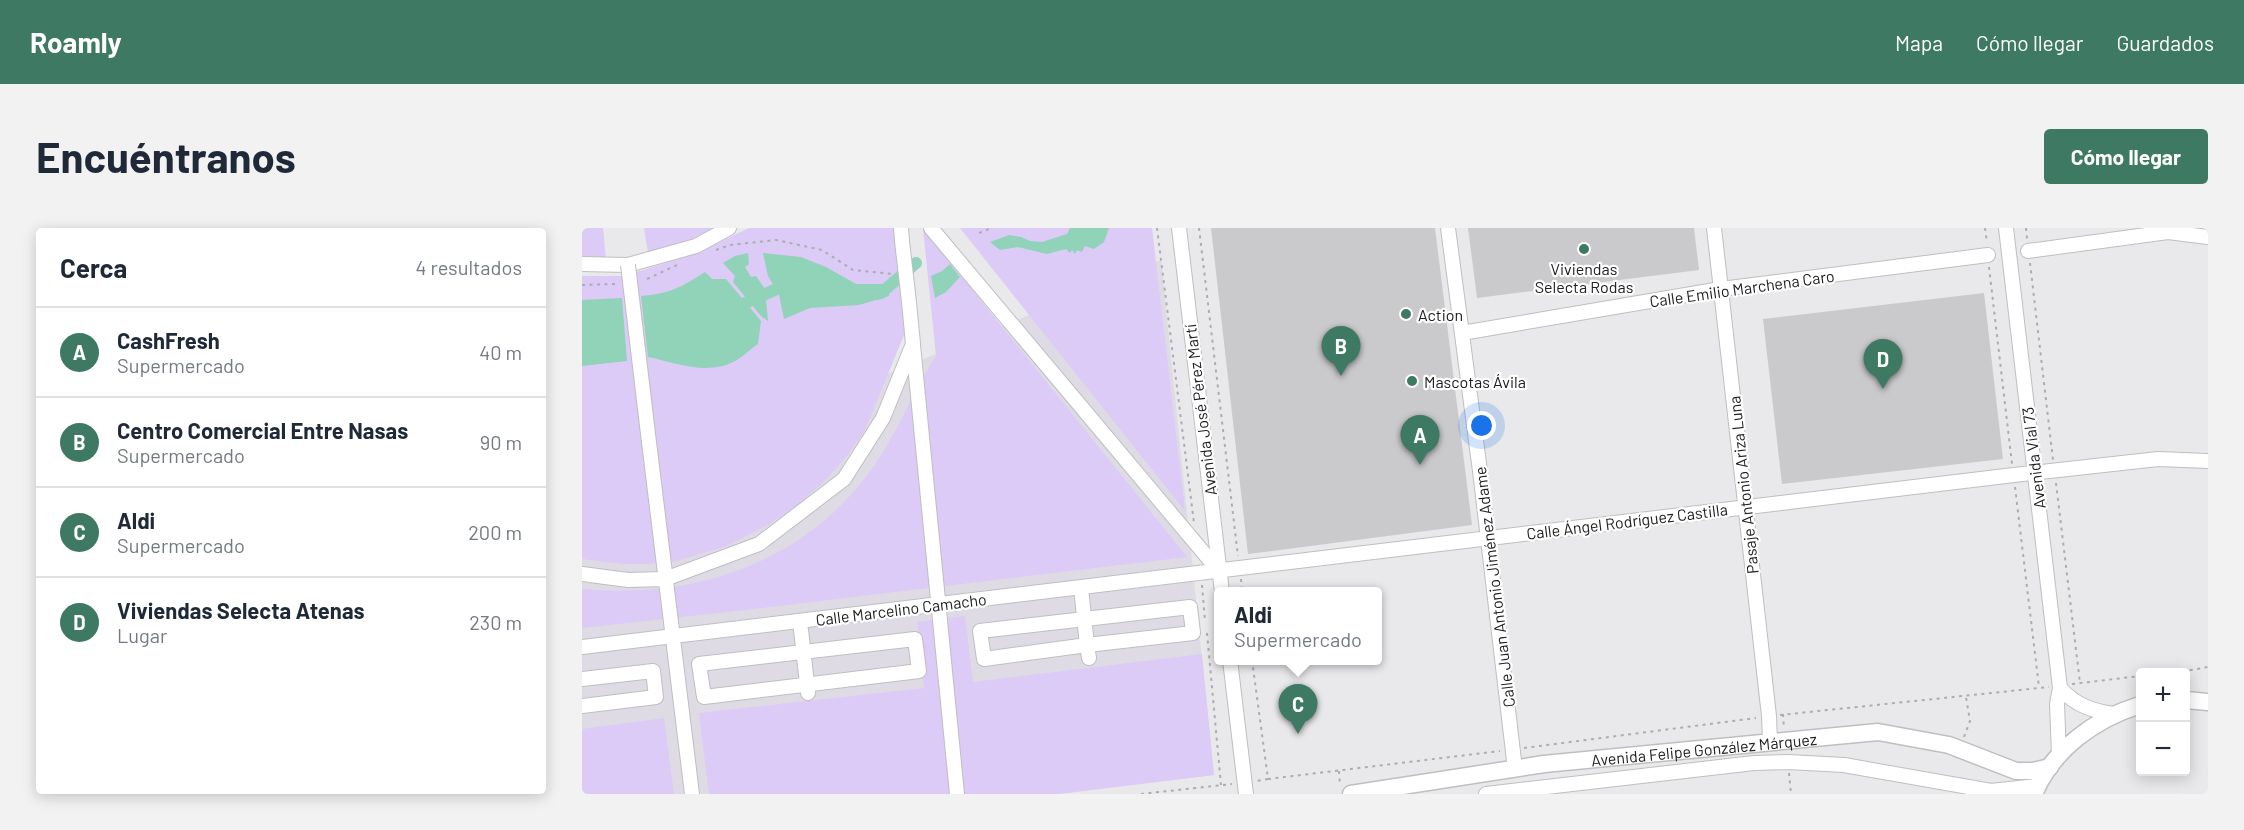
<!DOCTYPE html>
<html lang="es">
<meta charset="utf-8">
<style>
:root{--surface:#fff;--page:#f2f2f3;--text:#1f2937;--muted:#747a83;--line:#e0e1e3;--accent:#3d7963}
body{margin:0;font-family:Barlow,sans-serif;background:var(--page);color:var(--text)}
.controls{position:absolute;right:18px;bottom:18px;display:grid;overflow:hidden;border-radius:6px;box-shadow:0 3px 15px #0003}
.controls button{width:54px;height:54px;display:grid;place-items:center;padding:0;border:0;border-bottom:2px solid var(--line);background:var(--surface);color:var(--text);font:30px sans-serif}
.you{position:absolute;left:900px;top:198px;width:21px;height:21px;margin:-15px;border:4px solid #fff;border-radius:50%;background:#1a73e8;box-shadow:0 0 0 9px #1a73e833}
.badge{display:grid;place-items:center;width:39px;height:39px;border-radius:50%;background:var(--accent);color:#fff;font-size:20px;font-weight:700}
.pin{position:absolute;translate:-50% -50px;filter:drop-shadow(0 2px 3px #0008)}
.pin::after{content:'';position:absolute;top:32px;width:21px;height:18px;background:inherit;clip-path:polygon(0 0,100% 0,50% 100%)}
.popup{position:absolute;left:632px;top:359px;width:168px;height:78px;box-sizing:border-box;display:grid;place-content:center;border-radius:6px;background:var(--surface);filter:drop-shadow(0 2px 4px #0005);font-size:20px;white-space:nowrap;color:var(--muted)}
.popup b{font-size:22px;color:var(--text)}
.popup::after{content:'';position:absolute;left:50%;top:100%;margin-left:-12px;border:12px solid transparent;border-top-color:var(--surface)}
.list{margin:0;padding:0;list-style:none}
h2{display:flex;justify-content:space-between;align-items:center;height:78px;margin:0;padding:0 24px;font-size:26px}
h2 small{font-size:20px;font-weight:400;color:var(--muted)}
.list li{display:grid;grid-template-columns:39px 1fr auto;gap:18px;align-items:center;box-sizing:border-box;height:90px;padding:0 24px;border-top:2px solid var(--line)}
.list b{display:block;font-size:22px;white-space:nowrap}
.list p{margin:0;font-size:20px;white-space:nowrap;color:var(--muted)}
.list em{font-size:20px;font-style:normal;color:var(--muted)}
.map{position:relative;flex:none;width:1626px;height:566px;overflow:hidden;border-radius:6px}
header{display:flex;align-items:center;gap:36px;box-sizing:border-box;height:84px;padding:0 30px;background:var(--accent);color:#fff}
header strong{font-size:28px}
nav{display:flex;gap:33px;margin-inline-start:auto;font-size:21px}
.intro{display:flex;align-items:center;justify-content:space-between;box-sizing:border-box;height:144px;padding:0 36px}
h1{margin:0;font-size:42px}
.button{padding:15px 27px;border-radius:6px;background:var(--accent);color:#fff;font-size:21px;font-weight:700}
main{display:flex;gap:36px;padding:0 36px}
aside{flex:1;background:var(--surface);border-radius:6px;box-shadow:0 3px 15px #0003}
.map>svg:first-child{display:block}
.built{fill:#dfdbe5}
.green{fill:#dbcbf6}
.water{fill:#90d3b9}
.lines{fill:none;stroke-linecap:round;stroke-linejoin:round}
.canal{stroke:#90d3b9;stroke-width:12}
.building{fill:#cac9cc}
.minor-casing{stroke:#bfbec1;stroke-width:16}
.major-casing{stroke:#bfbec1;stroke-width:19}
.path{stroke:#adacae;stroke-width:2;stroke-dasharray:3 4.5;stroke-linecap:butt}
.minor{stroke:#fff;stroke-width:14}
.major{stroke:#fff;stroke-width:16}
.minor-bridge-casing{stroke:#bfbec1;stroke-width:16;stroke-linecap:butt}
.minor-bridge{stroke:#fff;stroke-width:14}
.poi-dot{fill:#3d7963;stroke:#fff;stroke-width:2}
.labels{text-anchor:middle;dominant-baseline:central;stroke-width:4.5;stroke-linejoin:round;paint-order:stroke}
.poi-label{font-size:16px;fill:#212021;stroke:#fff;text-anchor:start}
.street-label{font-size:16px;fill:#212021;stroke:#fff}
</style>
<header>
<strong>Roamly</strong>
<nav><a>Mapa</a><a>Cómo llegar</a><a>Guardados</a></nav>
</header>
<div class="intro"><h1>Encuéntranos</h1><a class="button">Cómo llegar</a></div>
<main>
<aside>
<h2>Cerca<small>4 resultados</small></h2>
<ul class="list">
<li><span class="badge">A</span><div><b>CashFresh</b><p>Supermercado</p></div><em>40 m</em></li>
<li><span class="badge">B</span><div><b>Centro Comercial Entre Nasas</b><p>Supermercado</p></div><em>90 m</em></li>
<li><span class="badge">C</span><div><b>Aldi</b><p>Supermercado</p></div><em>200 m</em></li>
<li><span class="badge">D</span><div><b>Viviendas Selecta Atenas</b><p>Lugar</p></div><em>230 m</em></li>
</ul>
</aside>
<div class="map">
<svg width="1626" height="566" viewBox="0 0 1626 566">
<rect width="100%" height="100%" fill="#e9e8eb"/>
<path class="built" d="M 579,32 L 632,547 L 477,566 L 0,566 L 0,204 L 308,145 Z"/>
<path class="green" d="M 0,0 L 21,0 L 24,32 L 0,30 Z
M 62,0 L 129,0 L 129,1 L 98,18 L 66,25 Z
M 167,0 L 322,0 L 327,95 L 283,202 L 265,228 L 242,254 L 215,277 L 186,297 L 145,318 L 95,333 L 65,336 L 41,336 L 0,331 L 0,48 L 42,48 L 113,26 Z
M 341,0 L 605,329 L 154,383 L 0,400 L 0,361 C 112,371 221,336 289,242 C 315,207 330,164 354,128 Z
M 378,0 L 570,0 L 603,283 Z
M 383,388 L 391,454 L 620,426 L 632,547 L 476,566 L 127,566 L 117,485 L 342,460 L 335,394 Z
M 82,490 L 92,566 L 0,566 L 0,501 Z"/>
<path class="water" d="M 488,0 L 527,0 L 522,14 L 512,21 L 503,18 L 500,24 L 495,22 L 493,26 L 490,22 L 488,25 L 484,21 L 465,26 L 436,19 L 418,22 L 408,14 L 427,7 L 439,9 L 448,13 L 460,14 L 485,6 Z
M 166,25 L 167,36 L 163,39 L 169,49 L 174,48 L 183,61 L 186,93 L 179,88 L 151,54 L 153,48 L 141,35 L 153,28 Z
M 181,25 L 219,29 L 244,39 L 274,56 L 307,56 L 307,68 L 277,77 L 228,80 L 202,91 L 197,66 L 186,48 Z
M 368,36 L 378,49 L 364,64 L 353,70 L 349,48 L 360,43 Z
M 123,44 L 130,51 L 144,51 L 179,93 L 176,116 C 168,121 161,129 153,133 C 125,148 95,135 66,129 L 59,68 C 87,66 100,59 123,44 Z
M 40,70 L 45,133 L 0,138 L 0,72 Z"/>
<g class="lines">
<path class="canal" d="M 295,66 L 299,65 L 334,35
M 150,81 L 208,55"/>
</g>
<path class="building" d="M 629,0 L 853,0 L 890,297 L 666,326 Z
M 886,0 L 1112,0 L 1117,42 L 895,70 Z
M 1402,65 L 1421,231 L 1200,256 L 1181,91 Z"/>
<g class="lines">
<defs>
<path id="minor" d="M 319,0 L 320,13
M 349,0 L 637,343
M 597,0 L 640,364
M 866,0 L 898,243 L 933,541
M 1132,0 L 1187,488 L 1188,514
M 1424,0 L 1478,460 L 1475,476 L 1477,528
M 1446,23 L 1586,4 L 1626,9
M 0,36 L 46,37 L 114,18 L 147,0
M 880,105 L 1139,61 L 1406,27
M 331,117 L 375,566
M 66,206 L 110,566
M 0,346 L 46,352 L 83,351 L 177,316 L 262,251 L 301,190 L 331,116 L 327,74
M 499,360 L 505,417 L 611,405 L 608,379 L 398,403 L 402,431 L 505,417 L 507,430
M 218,393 L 226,465
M 333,411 L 337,443 L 122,469 L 117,436 Z
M 0,419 L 1432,247 L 1576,231 L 1626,233
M 648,432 L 664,566
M 0,451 L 71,443 L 74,469 L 0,478
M 1478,460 C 1493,477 1510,483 1532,486
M 904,566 L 1172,535 L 1206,534 L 1262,537 L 1409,563 L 1455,558"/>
<g id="major">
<path d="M 1604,472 L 1626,474"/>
<path id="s1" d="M 769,566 L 962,536 L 1296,504 L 1367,517 L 1434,543 L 1451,543 L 1468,539"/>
<path d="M 1452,566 C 1471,521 1513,491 1558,477"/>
</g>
</defs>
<use href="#minor" class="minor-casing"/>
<use href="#major" class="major-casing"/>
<path class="path" d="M 575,0 L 612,295
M 617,0 L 656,328
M 1403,0 L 1405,15
M 1444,0 L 1445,11
M 397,5 L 409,0
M 134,22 L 148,17 L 194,12 L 240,22 L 271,42 L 312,46
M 1448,35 L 1471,232
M 1407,39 L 1430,236
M 65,51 L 95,37
M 0,57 L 35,56
M 1474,255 L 1498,455
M 1433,259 L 1457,459
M 659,351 L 660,364
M 620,357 L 623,393
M 625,405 L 639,557
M 670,432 L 686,551 L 674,553
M 1593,445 L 1626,439
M 1490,456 L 1558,448
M 1201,486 L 1202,501
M 1198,487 L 1467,459
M 1382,509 L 1388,493 L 1384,469
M 942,520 L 1174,490
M 757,543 L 758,557
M 1207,545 L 1209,566
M 686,551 L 918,523
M 559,566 L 650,556"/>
<use href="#minor" class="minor"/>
<use href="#major" class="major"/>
<defs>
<path id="minor-bridge" d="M 320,13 L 327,74
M 46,37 L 66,206"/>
</defs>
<use href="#minor-bridge" class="minor-bridge-casing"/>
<use href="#minor-bridge" class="minor-bridge"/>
</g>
<g class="poi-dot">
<circle cx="1002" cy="21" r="6"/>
<circle cx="824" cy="86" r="6"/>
<circle cx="830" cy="153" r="6"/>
</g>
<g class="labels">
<g class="poi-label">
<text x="1002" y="40" text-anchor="middle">Viviendas<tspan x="1002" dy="18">Selecta Rodas</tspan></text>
<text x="836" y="86">Action</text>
<text x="842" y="153">Mascotas Ávila</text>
</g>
<g class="street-label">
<text transform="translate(1160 60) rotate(-8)">Calle Emilio Marchena Caro</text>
<text transform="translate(618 182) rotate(-97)">Avenida José Pérez Martí</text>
<text transform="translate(1451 230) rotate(-97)">Avenida Vial 73</text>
<text transform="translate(1161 257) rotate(-96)">Pasaje Antonio Ariza Luna</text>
<text transform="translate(1045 293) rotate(-7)">Calle Ángel Rodríguez Castilla</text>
<text transform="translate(912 359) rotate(-97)">Calle Juan Antonio Jiménez Adame</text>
<text transform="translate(319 381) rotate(-7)">Calle Marcelino Camacho</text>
<text stroke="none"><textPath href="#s1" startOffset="356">Avenida Felipe González Márquez</textPath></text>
</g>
</g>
</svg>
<div class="controls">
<button>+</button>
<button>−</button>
</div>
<div class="you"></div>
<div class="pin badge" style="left:838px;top:237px">A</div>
<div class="pin badge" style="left:759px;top:148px">B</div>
<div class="pin badge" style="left:716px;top:506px">C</div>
<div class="popup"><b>Aldi</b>Supermercado</div>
<div class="pin badge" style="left:1301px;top:161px">D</div>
</div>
</main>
